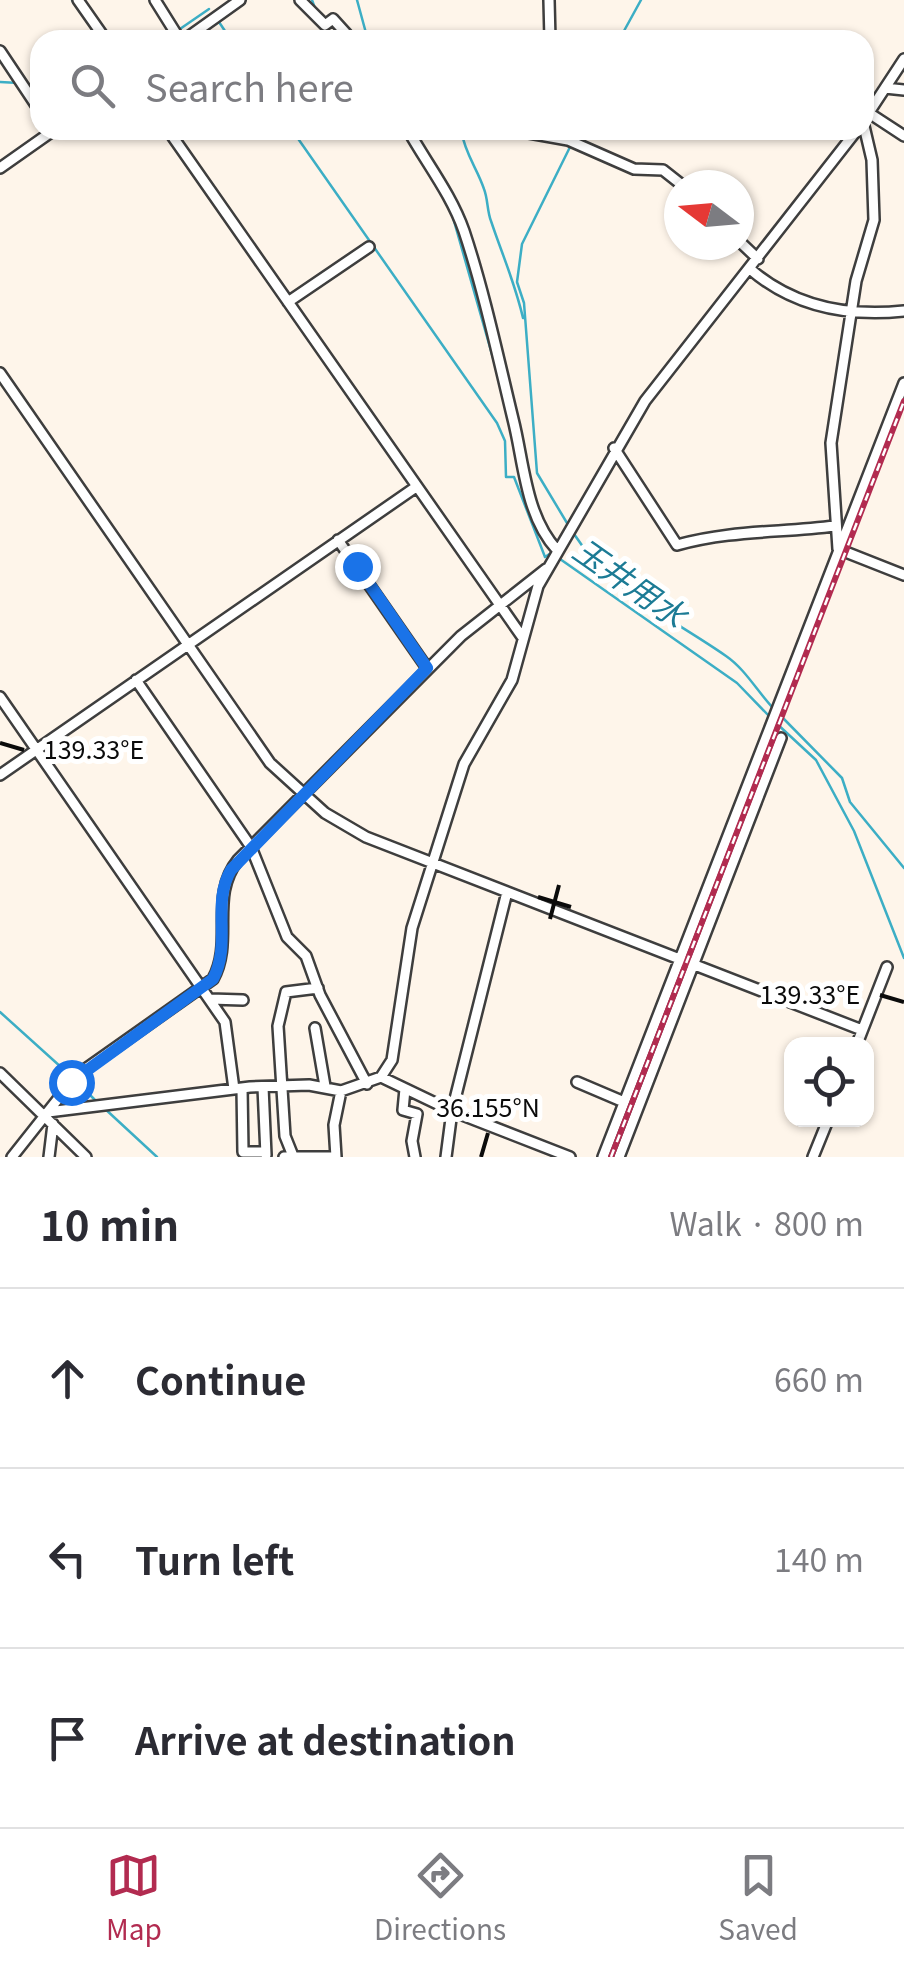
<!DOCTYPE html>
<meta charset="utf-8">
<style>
:root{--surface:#fff;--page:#f2f2f3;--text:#2b2b33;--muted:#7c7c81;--line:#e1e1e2;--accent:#b22b50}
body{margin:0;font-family:Georgia,"Noto Sans JP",serif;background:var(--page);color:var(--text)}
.controls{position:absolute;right:30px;bottom:30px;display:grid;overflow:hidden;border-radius:20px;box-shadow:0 2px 8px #0004}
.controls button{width:90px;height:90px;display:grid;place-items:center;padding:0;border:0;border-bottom:2px solid var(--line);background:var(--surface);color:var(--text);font:50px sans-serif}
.compass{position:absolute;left:664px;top:170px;width:90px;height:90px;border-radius:50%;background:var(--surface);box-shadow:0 2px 8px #0004;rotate:286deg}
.stop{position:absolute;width:30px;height:30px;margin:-22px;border:8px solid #1a73e8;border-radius:50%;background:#fff}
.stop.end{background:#1a73e8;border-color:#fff;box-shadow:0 2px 10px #0008}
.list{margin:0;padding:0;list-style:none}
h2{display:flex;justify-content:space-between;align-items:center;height:130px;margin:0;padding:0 40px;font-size:42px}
h2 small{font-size:32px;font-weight:400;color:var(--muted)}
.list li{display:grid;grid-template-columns:65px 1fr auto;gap:30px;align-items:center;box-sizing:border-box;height:180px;padding:0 40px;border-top:2px solid var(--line)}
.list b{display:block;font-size:38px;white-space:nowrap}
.list em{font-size:32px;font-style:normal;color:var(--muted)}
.icon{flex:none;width:55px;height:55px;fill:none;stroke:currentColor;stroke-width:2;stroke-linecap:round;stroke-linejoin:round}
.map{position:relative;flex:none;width:904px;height:1157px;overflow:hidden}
.search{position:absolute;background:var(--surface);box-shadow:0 2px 8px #0004;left:30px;right:30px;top:30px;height:110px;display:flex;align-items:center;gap:25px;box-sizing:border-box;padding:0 35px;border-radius:30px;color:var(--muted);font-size:38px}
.sheet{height:670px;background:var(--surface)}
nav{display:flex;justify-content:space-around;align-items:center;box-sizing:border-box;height:140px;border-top:2px solid var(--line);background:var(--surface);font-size:28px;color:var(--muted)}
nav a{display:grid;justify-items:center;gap:5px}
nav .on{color:var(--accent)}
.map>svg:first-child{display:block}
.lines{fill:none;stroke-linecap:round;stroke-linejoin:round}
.stream{stroke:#3caec5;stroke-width:2.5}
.minor-casing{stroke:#3e3e3e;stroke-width:14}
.minor{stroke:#fff;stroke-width:9}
.rail-casing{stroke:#b22b50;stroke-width:6}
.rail{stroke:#fff;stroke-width:2.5;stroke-dasharray:8;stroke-linecap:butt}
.route{stroke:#1a73e8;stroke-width:12}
.ticks{fill:none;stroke:#0b0b0b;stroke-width:4}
.labels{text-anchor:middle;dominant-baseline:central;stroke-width:10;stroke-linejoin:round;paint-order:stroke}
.water-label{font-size:32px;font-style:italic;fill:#1c7b95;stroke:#fff}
.ticks-label{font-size:25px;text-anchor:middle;fill:#0b0b0b;stroke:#fff;stroke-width:10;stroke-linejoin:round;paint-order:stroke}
</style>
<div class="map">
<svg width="904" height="1157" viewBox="0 0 904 1157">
<rect width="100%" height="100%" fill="#fef5ea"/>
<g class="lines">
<path class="stream" d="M 72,0 L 100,40
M 312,0 L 316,11
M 357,0 L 366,33 L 381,40
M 219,22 L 231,40
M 329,23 L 346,40
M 177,31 L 209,9
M 163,40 L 171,35
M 619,40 L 641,0
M 0,82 L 19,83
M 27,84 L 40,85
M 292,130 L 497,423 L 505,441 L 506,477 L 514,477 L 545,557 L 551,553
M 461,130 C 465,154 477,168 484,189 C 488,199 487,211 491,221 C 502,254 515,283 523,318
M 452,214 L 499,379
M 570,528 L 537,473 L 524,303 L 517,282 L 522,244 L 571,145
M 574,534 C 610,591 673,619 726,656 C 745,669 757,691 773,708
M 560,559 L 737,683 L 769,716
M 779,714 L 842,778 L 850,802 L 904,868
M 775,722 L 816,760 L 854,831 L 904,958
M 0,1012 L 72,1077
M 78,1083 L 97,1102
M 103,1107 L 157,1157"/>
<defs>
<path id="minor" d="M 78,0 L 106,40
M 155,0 L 180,40
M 300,0 L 325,25 L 333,19 L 352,40
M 549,0 L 550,40
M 184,40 L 240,0
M 0,51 L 40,111
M 885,88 L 904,90
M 869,113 L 904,136
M 864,120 L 904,59
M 864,126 L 872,160 L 874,220 L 856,281 L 831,443 L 838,549 L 904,575
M 168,130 L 523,638
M 408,130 C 427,164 451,194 464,231 C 484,291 498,357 513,419 C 524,462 525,515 557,550
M 512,130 L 568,140 L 634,169 L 663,170 L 682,185
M 0,168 L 54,130
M 739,241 L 758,259
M 750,269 C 794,307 847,317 904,311
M 288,302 L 369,247
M 0,373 L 270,763 L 325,813 L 366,837 L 862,1030
M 614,448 L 677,545 C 731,530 779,533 835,526
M 338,540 L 427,668
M 136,680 L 251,847 L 287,937 L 306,956 L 320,995 L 367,1084
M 0,697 L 225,1022 L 234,1089
M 0,775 L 416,487
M 210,999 L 243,1000
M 315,1028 L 325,1086
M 857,1044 L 887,967
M 0,1073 L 86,1157
M 381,1077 L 452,1111 L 570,1157
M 577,1082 L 624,1102
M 263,1087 L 266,1155
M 242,1088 L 243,1152 L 264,1152
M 405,1089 L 403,1110 L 417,1114 L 412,1141 L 415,1157
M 48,1112 L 250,1087 L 309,1085 L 341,1091 L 381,1077 L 392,1060 L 412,928 L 464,764 L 512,680 L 538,586 L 645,401 L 857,130
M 12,1157 L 77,1075 L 213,979 C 234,941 209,896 238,860 L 461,636 L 546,569
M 49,1157 L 53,1124
M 284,1157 L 293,1156 L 285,1136 L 278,1026 L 286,992 L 318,988
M 293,1157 L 336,1157
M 336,1157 L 334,1125 L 341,1091
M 446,1157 L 452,1111 L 507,892
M 603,1157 L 904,383
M 619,1157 L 781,738
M 813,1157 L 828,1120"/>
</defs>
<use href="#minor" class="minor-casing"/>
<use href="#minor" class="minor"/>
<defs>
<path id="rail" d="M 611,1157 L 904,401"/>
</defs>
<use href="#rail" class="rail-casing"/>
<use href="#rail" class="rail"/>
</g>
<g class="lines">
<path class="route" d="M 71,1082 L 213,979 C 232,944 211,903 231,870 L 427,668 L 357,566"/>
</g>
<path class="ticks" d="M 0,743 L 24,750M 538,897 L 571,907M 550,919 L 559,885M 880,995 L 904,1002M 481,1157 L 488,1133"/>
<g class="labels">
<g class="water-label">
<text transform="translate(631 581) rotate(35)">玉井用水</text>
</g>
</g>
<g class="ticks-label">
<text x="94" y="759">139.33°E</text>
<text x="810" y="1004">139.33°E</text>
<text x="488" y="1117">36.155°N</text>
</g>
</svg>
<div class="controls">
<button><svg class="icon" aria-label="locate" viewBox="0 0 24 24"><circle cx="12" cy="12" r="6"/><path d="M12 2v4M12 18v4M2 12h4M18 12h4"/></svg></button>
</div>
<svg class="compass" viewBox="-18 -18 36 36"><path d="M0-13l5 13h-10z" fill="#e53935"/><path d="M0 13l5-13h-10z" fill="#7c7c81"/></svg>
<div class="stop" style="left:71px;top:1082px"></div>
<div class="stop end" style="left:357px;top:566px"></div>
<div class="search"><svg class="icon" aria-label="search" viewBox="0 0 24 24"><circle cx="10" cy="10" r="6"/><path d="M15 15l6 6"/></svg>Search here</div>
</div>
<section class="sheet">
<h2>10 min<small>Walk · 800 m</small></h2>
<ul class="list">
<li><svg class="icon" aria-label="ahead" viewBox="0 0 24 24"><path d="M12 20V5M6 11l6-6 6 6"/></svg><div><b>Continue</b></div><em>660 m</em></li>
<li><svg class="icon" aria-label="left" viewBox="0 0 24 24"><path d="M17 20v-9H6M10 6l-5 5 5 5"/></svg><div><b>Turn left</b></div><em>140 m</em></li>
<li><svg class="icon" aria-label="arrive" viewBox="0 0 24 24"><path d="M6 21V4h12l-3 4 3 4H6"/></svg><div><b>Arrive at destination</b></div></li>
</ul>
</section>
<nav>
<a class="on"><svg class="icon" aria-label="map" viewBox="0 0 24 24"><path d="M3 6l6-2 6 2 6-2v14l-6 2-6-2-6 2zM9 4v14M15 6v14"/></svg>Map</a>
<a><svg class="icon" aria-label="directions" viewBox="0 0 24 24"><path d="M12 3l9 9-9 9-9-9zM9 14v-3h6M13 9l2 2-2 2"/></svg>Directions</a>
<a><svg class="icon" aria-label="saved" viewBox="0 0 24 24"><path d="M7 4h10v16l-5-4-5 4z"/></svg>Saved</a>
</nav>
